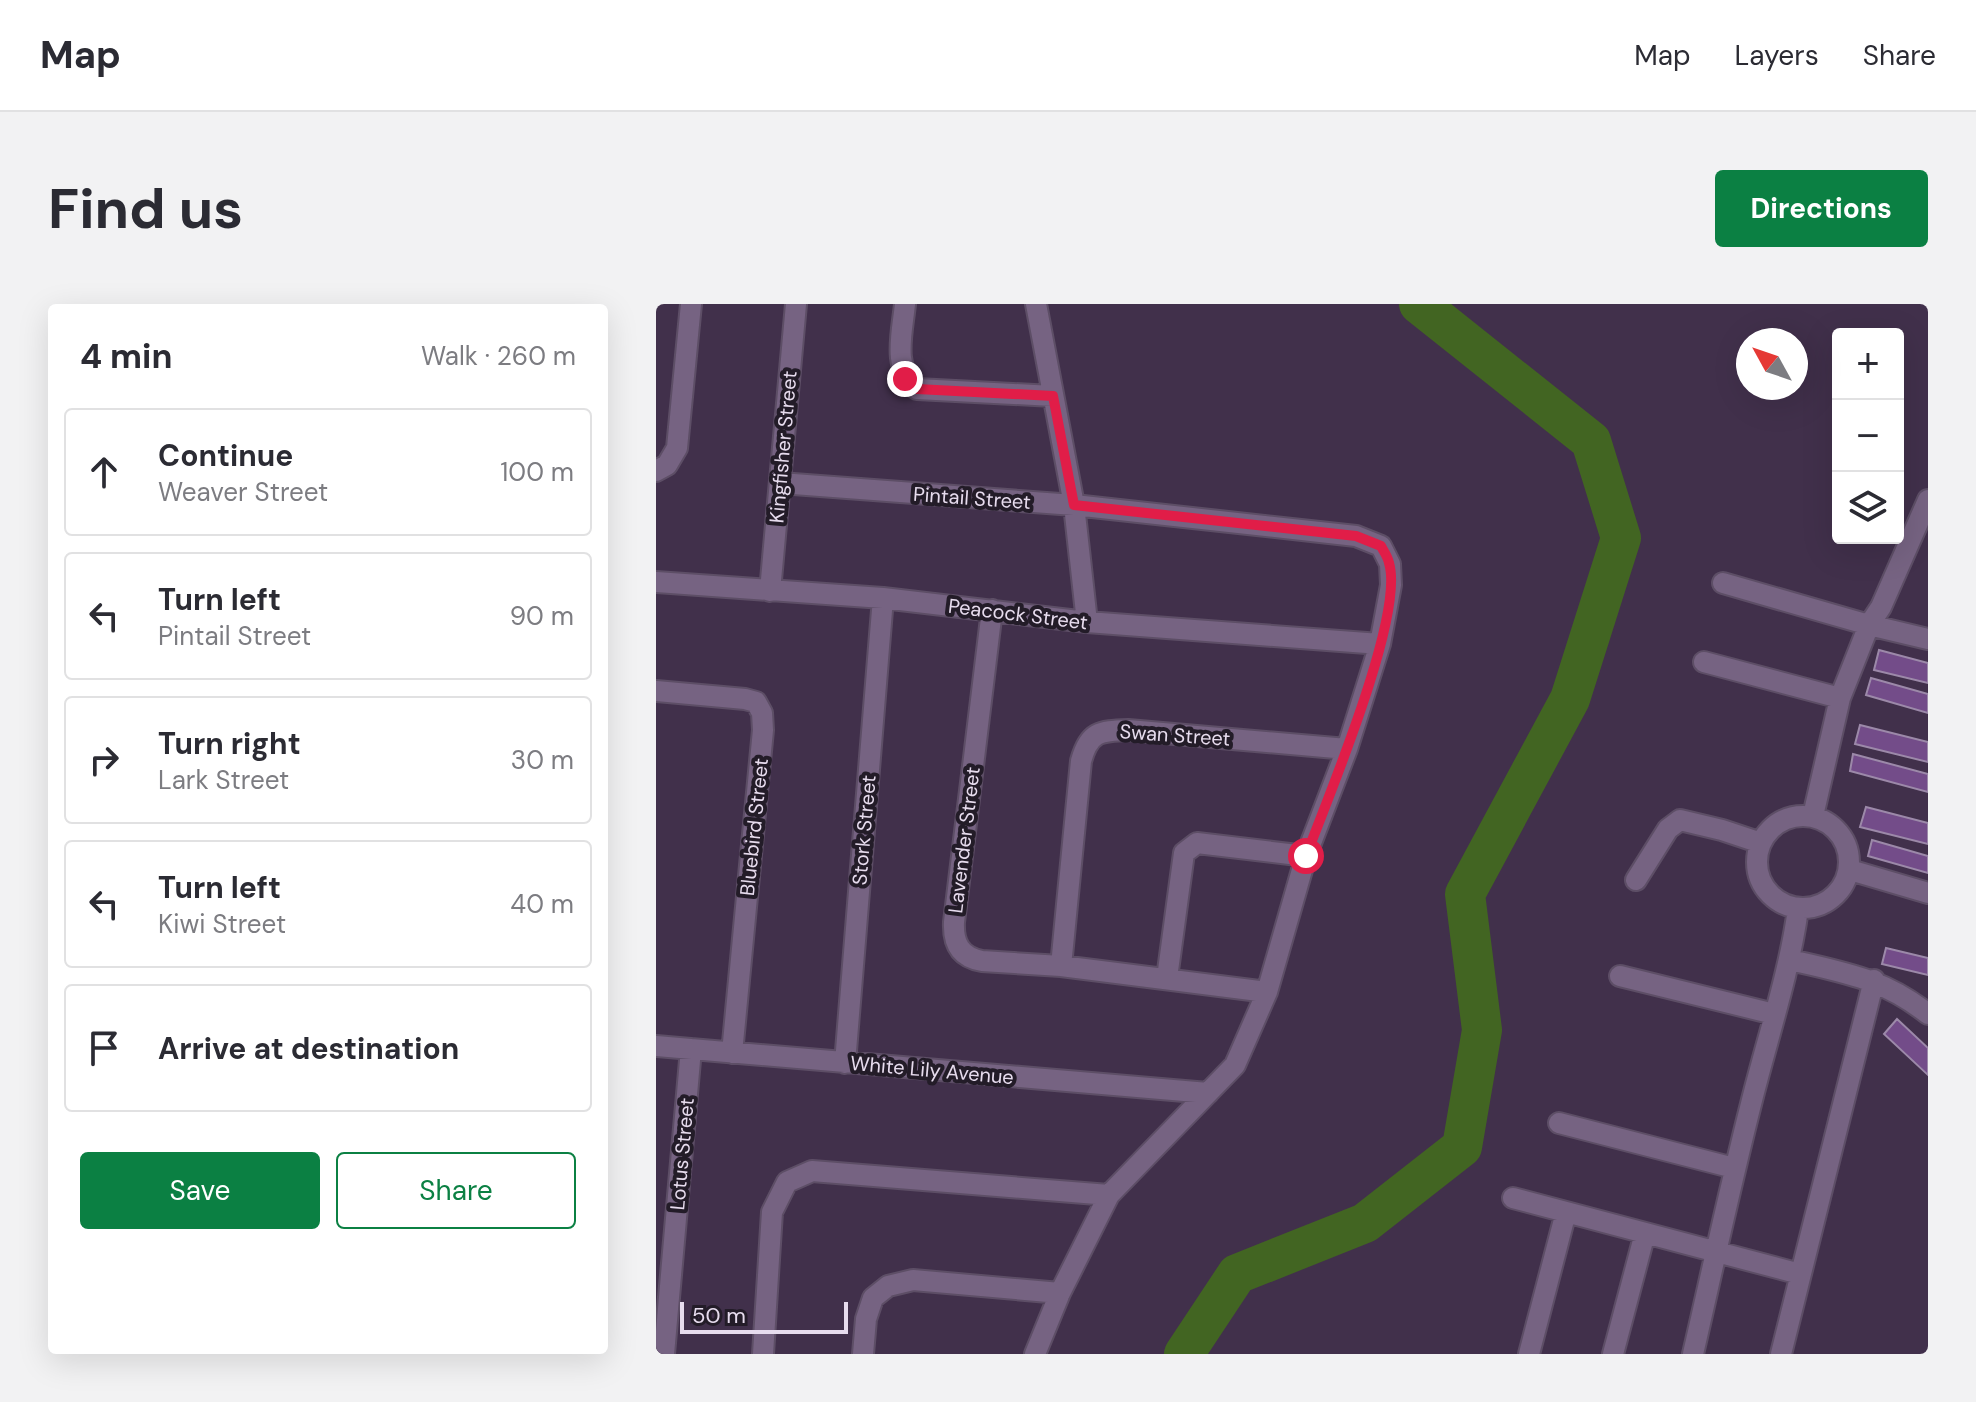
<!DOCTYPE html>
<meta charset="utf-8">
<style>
:root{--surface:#fff;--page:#f2f2f3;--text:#2b2b33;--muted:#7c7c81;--line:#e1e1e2;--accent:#0b8043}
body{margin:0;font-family:"DM Sans",sans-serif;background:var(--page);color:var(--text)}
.controls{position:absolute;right:24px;top:24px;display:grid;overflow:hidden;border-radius:8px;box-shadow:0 8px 32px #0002}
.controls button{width:72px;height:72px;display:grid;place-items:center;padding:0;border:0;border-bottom:2px solid var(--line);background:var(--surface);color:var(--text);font:40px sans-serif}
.compass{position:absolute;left:1080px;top:24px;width:72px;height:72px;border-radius:50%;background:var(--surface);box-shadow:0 8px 32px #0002;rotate:310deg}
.scale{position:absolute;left:24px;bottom:20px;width:168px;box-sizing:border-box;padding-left:8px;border:4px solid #e7dcee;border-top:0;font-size:22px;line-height:28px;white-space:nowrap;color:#e7dcee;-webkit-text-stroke:6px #231c28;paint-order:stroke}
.stop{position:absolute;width:24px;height:24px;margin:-18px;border:6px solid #e11d48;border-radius:50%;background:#fff}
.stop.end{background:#e11d48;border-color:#fff;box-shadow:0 2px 8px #0008}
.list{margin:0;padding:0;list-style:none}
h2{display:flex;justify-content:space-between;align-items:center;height:104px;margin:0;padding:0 32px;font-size:34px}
h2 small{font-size:26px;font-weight:400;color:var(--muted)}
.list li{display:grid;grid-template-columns:52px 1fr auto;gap:24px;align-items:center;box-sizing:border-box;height:128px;margin:0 16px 16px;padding:0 16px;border:2px solid var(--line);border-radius:8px}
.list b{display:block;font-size:30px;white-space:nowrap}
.list p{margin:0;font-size:26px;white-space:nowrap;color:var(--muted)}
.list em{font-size:26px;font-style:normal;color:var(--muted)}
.actions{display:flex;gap:16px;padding:24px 32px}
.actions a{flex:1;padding:18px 0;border:2px solid var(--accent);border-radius:8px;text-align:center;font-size:28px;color:var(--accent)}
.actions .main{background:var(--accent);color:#fff}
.icon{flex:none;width:44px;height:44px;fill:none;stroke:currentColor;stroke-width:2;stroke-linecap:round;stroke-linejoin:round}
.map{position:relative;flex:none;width:1272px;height:1050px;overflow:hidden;border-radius:8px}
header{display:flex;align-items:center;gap:48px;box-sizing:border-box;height:112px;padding:0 40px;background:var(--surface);border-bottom:2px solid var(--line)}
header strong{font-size:38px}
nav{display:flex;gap:44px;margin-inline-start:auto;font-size:28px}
.intro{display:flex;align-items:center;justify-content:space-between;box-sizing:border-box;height:192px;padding:0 48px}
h1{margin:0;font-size:56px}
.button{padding:20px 36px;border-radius:8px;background:var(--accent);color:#fff;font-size:28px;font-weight:700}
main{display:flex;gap:48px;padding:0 48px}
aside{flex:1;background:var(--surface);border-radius:8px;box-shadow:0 8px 32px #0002}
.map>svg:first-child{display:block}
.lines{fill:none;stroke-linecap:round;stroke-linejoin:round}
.river{stroke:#426522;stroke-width:40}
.building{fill:#734c89;stroke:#9c89a9;stroke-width:2}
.street-casing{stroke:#5d4e66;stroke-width:24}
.street{stroke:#766382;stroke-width:20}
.route{stroke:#e11d48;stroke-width:10}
.labels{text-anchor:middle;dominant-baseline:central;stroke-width:8;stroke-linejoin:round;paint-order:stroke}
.street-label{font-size:20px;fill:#e7dcee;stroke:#231c28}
</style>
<header>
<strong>Map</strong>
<nav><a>Map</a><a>Layers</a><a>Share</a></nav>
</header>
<div class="intro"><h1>Find us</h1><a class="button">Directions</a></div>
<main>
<aside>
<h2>4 min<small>Walk · 260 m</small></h2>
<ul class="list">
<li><svg class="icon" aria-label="ahead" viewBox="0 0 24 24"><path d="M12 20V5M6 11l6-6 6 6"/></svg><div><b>Continue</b><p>Weaver Street</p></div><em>100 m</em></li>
<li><svg class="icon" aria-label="left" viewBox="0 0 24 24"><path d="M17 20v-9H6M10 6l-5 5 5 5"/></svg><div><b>Turn left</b><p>Pintail Street</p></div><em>90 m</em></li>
<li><svg class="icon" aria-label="right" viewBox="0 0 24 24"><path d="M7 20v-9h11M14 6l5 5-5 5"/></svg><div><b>Turn right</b><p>Lark Street</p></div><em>30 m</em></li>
<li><svg class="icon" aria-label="left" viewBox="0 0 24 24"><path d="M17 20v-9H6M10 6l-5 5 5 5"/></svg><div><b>Turn left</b><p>Kiwi Street</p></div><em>40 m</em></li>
<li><svg class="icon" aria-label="arrive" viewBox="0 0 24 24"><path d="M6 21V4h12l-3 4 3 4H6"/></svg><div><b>Arrive at destination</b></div></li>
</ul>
<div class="actions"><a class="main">Save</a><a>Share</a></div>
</aside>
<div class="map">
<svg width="1272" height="1050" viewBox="0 0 1272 1050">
<rect width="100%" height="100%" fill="#41304b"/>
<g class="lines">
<path class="river" d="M 528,1050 L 581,970 L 709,919 L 806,843 L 826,726 L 809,590 L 914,395 L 965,234 L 935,137 L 763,0"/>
</g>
<path class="building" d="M 1223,346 L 1272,359 L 1272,379 L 1218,366 Z
M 1215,374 L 1272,390 L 1272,409 L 1210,391 Z
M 1204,421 L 1272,438 L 1272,458 L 1199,440 Z
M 1197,450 L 1272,470 L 1272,488 L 1194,467 Z
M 1210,503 L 1272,519 L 1272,540 L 1204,523 Z
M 1216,536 L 1272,552 L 1272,569 L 1212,552 Z
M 1230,644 L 1272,654 L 1272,671 L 1226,660 Z
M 1241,715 L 1272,744 L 1272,771 L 1228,730 Z"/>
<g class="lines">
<defs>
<path id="street" d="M 249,0 C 246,30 236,64 261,85 L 397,92
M 380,0 L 418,201 L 431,318
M 0,167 L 11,161 L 21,144 L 35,0
M 124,179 L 418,201 L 700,232 L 725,242 L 734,260 L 735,281 L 724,340 L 691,445 L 650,552 L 611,688 L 579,761 L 453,891 L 404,989 L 379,1050
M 0,278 L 227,294 L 431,318 L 724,340
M 1067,279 L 1213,321 L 1272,335
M 114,287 L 140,0
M 336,306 L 298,618 C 297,639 304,653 326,657 L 405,662 L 611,688
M 1048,358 L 1184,394
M 0,387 L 89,395 L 100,398 L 106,409 L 107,426 L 76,749
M 1157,512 L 1184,394 L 1213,321 L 1225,303 L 1272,196
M1101 558a46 46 0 1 1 92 0a46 46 0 1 1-92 0Z
M 1194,566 L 1272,589
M 980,576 L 1012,525 L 1024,516 L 1066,526 L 1105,539
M 1135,656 C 1188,669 1227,674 1272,710
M 405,662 L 425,457 C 433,428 443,427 472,426 L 691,445
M 964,672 L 1118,710
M 511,674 L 528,549 L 541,539 L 650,552
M 0,742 L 552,789
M 189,759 L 227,294
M 903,819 L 1078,864
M 857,894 L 1144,970
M 8,1050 L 35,745
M 107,1050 L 116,908 L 131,878 L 156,867 L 453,891
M 207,1050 L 210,1015 L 217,994 L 232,982 L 257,976 L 404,989
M 873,1050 L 910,908
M 957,1050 L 989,929
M 1037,1050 C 1056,967 1074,883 1095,800 C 1111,735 1133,671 1142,605
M 1125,1050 L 1218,676"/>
</defs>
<use href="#street" class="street-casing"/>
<use href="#street" class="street"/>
</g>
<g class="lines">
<path class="route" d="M 249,75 L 261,85 L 397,92 L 418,201 L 700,232 L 725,242 C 728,248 732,253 733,259 C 749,311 671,496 650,552"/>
</g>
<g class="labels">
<g class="street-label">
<text transform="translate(127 143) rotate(-85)">Kingfisher Street</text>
<text transform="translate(316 194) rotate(4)">Pintail Street</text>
<text transform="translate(362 310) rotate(7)">Peacock Street</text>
<text transform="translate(519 431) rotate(4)">Swan Street</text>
<text transform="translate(98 523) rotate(-84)">Bluebird Street</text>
<text transform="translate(208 526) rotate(-85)">Stork Street</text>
<text transform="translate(308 536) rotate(-83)">Lavender Street</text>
<text transform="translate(276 766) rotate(5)">White Lily Avenue</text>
<text transform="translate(26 850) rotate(-85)">Lotus Street</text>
</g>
</g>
</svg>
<div class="controls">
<button>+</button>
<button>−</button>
<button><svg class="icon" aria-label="layers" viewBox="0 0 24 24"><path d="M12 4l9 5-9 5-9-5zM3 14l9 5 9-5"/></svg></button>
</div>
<svg class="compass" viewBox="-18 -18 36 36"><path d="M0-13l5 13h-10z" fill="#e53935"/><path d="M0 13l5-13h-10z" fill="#7c7c81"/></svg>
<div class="scale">50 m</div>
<div class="stop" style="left:650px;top:552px"></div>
<div class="stop end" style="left:249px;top:75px"></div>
</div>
</main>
